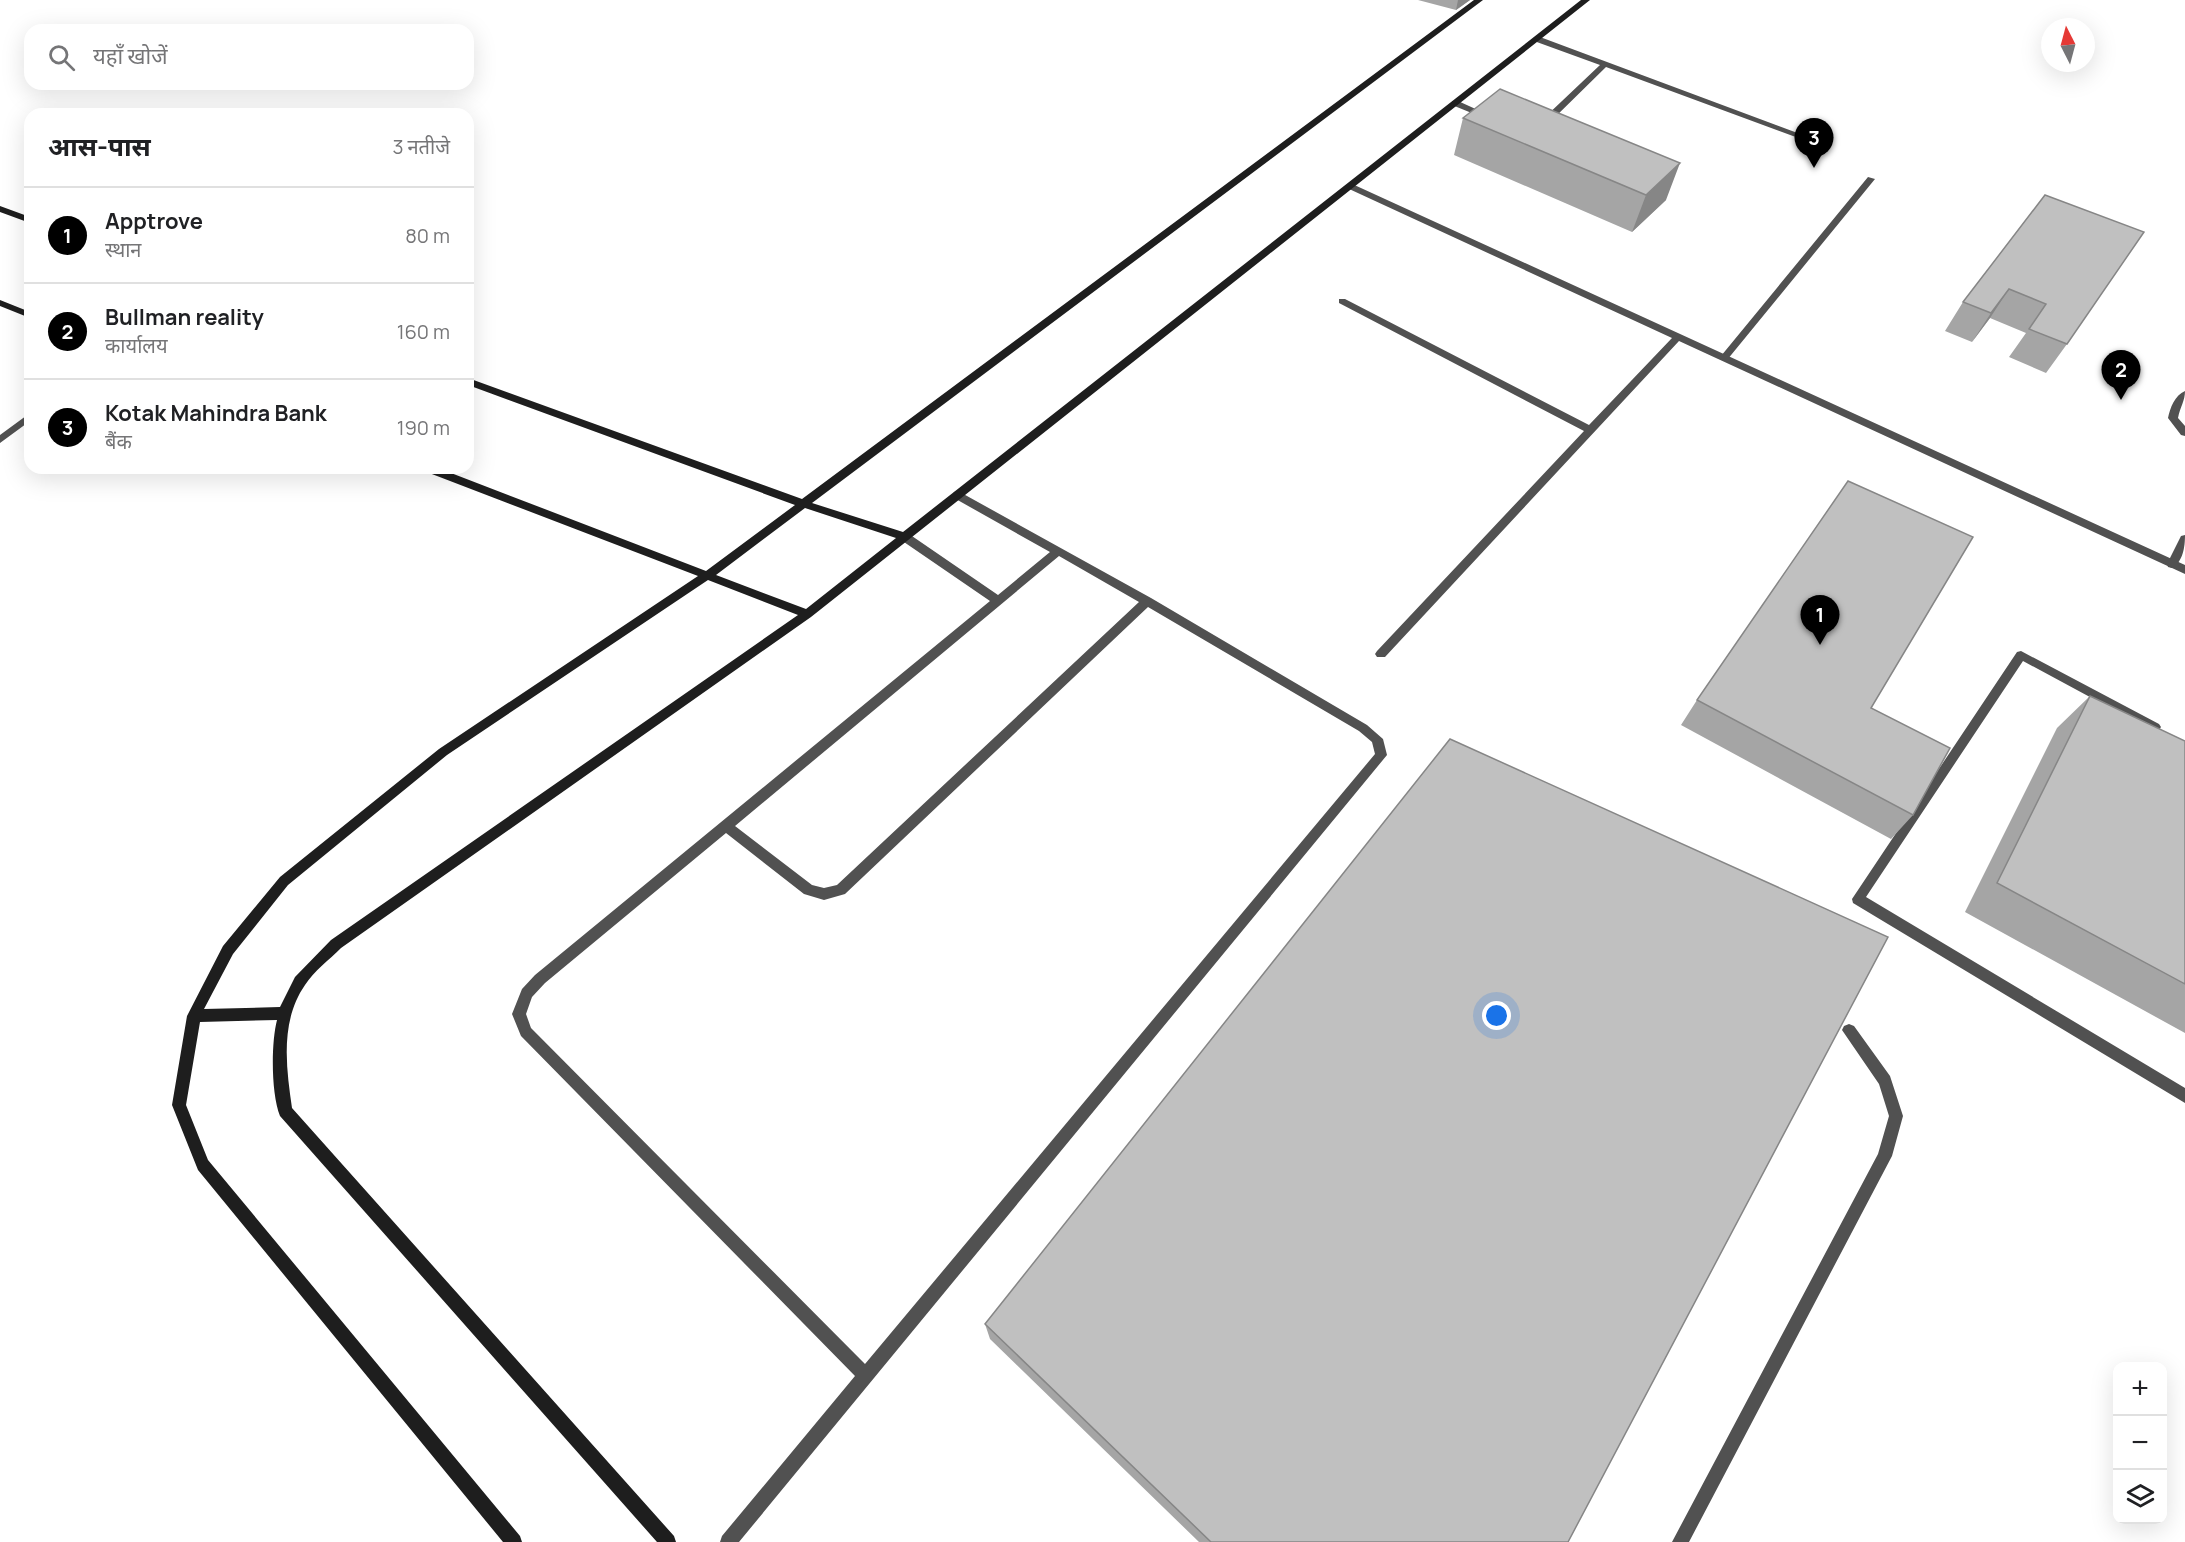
<!DOCTYPE html>
<html lang="hi">
<meta charset="utf-8">
<style>
:root{--surface:#fff;--page:#f6f6f6;--text:#202124;--muted:#757577;--line:#e0e0e0;--accent:#000}
body{margin:0;font-family:Manrope,"Noto Sans Devanagari",sans-serif;background:var(--page);color:var(--text)}
.controls{position:absolute;right:18px;bottom:18px;display:grid;overflow:hidden;border-radius:12px;box-shadow:0 6px 24px #0002}
.controls button{width:54px;height:54px;display:grid;place-items:center;padding:0;border:0;border-bottom:2px solid var(--line);background:var(--surface);color:var(--text);font:30px sans-serif}
.compass{position:absolute;left:2041px;top:18px;width:54px;height:54px;border-radius:50%;background:var(--surface);box-shadow:0 6px 24px #0002;rotate:354deg}
.you{position:absolute;left:1497px;top:1016px;width:21px;height:21px;margin:-15px;border:4px solid #fff;border-radius:50%;background:#1a73e8;box-shadow:0 0 0 9px #1a73e833}
.badge{display:grid;place-items:center;width:39px;height:39px;border-radius:50%;background:var(--accent);color:#fff;font-size:20px;font-weight:700}
.pin{position:absolute;translate:-50% -50px;filter:drop-shadow(0 2px 3px #0008)}
.pin::after{content:'';position:absolute;top:32px;width:21px;height:18px;background:inherit;clip-path:polygon(0 0,100% 0,50% 100%)}
.list{margin:0;padding:0;list-style:none}
h2{display:flex;justify-content:space-between;align-items:center;height:78px;margin:0;padding:0 24px;font-size:26px}
h2 small{font-size:20px;font-weight:400;color:var(--muted)}
.list li{display:grid;grid-template-columns:39px 1fr auto;gap:18px;align-items:center;box-sizing:border-box;height:96px;padding:0 24px;border-top:2px solid var(--line)}
.list b{display:block;font-size:22px;white-space:nowrap}
.list p{margin:0;font-size:20px;white-space:nowrap;color:var(--muted)}
.list em{font-size:20px;font-style:normal;color:var(--muted)}
.icon{flex:none;width:33px;height:33px;fill:none;stroke:currentColor;stroke-width:2;stroke-linecap:round;stroke-linejoin:round}
.map{position:relative;flex:none;width:2185px;height:1542px;overflow:hidden}
.search{position:absolute;background:var(--surface);box-shadow:0 6px 24px #0002;left:24px;top:24px;width:450px;height:66px;display:flex;align-items:center;gap:15px;box-sizing:border-box;padding:0 21px;border-radius:18px;color:var(--muted);font-size:22px}
.panel{position:absolute;background:var(--surface);box-shadow:0 6px 24px #0002;left:24px;top:108px;width:450px;height:366px;border-radius:18px}
.map>svg:first-child{display:block}
.lines{fill:none;stroke-linecap:round;stroke-linejoin:round}
.lane{fill:#515151;fill-rule:evenodd}
.street{fill:#515151;fill-rule:evenodd}
.secondary{fill:#1e1e1e;fill-rule:evenodd}
.wall{fill:#a5a5a5}
.shaded-wall{fill:#868686}
.building{fill:#c0c0c0;stroke:#868686;stroke-width:1.5}
</style>
<div class="map">
<svg width="2185" height="1542" viewBox="0 0 2185 1542">
<rect width="100%" height="100%" fill="#fff"/>
<g class="lines">
<path class="lane" d="M 1534,37 L 1540,37 L 1819,141 L 1812,143 L 1606,67 L 1549,123 L 1543,123 L 1543,119 L 1600,65 L 1534,41 Z
M 1452,101 L 1458,101 L 1491,116 L 1484,118 L 1452,105 Z
M 1868,177 L 1875,179 L 1727,360 L 1721,360 L 1721,356 Z
M 2185,391 C 2185,401 2180,407 2178,418 L 2185,426 L 2185,436 L 2181,435 L 2168,418 C 2170,408 2175,395 2185,391 Z
M 30,413 L 30,421 L 0,443 L 0,435 Z
M 958,491 L 1151,598 L 1367,725 L 1383,739 L 1387,755 L 739,1542 L 720,1542 L 722,1536 L 855,1376 L 521,1036 L 512,1014 L 522,989 L 535,975 L 990,601 L 901,540 L 900,537 L 901,534 L 909,534 L 998,595 L 1050,552 L 954,498 L 953,495 L 954,492 ZM 1059,556 L 1139,602 L 837,885 L 824,888 L 812,885 L 735,826 ZM 1148,607 L 1359,731 L 1372,742 L 1375,754 L 865,1364 L 531,1028 L 526,1014 L 532,997 L 545,983 L 726,833 L 804,894 L 824,900 L 845,894 Z
M 2185,535 C 2185,547 2183,562 2172,568 L 2168,567 L 2167,564 L 2181,536 Z
M 2021,651 L 2159,724 L 2161,727 L 2159,730 L 2151,730 L 2023,661 L 1866,897 L 2185,1088 L 2185,1103 L 1853,903 L 1852,899 L 2017,652 Z
M 1849,1024 L 1854,1026 L 1890,1076 L 1903,1116 L 1892,1156 L 1689,1542 L 1672,1542 L 1878,1154 L 1889,1116 L 1879,1084 L 1842,1030 L 1844,1026 Z"/>
<path class="street" d="M 1350,183 L 2185,565 L 2185,574 L 1679,341 L 1385,657 L 1377,657 L 1375,654 L 1377,651 L 1584,431 L 1339,303 L 1339,299 L 1345,299 L 1589,425 L 1672,338 L 1347,188 L 1346,186 Z"/>
<path class="secondary" d="M 1474,0 L 1483,0 L 812,503 L 903,532 L 1581,0 L 1590,0 L 811,617 L 341,948 C 329,960 314,971 305,985 C 280,1021 286,1067 292,1108 L 674,1536 L 676,1542 L 657,1542 L 280,1116 C 271,1094 271,1043 277,1020 L 200,1022 L 186,1105 L 208,1160 L 520,1536 L 522,1542 L 503,1542 L 198,1170 L 172,1105 L 187,1016 L 223,946 L 280,877 L 439,749 L 698,576 L 424,471 L 423,468 L 438,468 L 706,571 L 795,505 L 468,385 L 468,378 L 802,499 ZM 805,508 L 896,538 L 806,609 L 716,575 ZM 708,580 L 798,615 L 331,940 L 295,977 L 280,1007 L 204,1009 L 233,954 L 288,885 L 447,755 Z
M 0,206 L 30,217 L 30,223 L 0,212 Z
M 0,300 L 30,312 L 30,318 L 0,306 Z"/>
</g>
<path class="wall" d="M 1418,0 L 1470,0 L 1456,10 Z
M 1463,118 L 1666,200 L 1632,232 L 1454,155 Z
M 2045,195 L 2067,344 L 2046,373 L 2009,357 L 2026,333 L 1990,318 L 1972,342 L 1945,331 L 1963,302 Z
M 2090,696 L 2185,741 L 2185,1033 L 1965,912 L 2057,728 Z
M 1697,700 L 1871,708 L 1913,815 L 1891,839 L 1681,725 Z
M 985,1324 L 1568,1542 L 1199,1542 L 990,1339 Z"/>
<path class="shaded-wall" d="M 1458,0 L 1470,0 L 1456,10 Z
M 1680,163 L 1666,200 L 1632,232 L 1646,195 Z
M 2009,289 L 1990,318 L 1972,342 L 1991,313 Z"/>
<path class="building" d="M 1500,89 L 1680,163 L 1646,195 L 1463,118 Z
M 2045,195 L 2144,232 L 2067,344 L 2029,329 L 2046,304 L 2009,289 L 1991,313 L 1963,302 Z
M 1848,481 L 1973,537 L 1871,708 L 1950,748 L 1913,815 L 1697,700 Z
M 2090,696 L 2185,741 L 2185,984 L 1997,883 Z
M 1450,739 L 1888,937 L 1568,1542 L 1211,1542 L 985,1324 Z"/>
</svg>
<div class="controls">
<button>+</button>
<button>−</button>
<button><svg class="icon" aria-label="layers" viewBox="0 0 24 24"><path d="M12 4l9 5-9 5-9-5zM3 14l9 5 9-5"/></svg></button>
</div>
<svg class="compass" viewBox="-18 -18 36 36"><path d="M0-13l5 13h-10z" fill="#e53935"/><path d="M0 13l5-13h-10z" fill="#757577"/></svg>
<div class="you"></div>
<div class="pin badge" style="left:1820px;top:645px">1</div>
<div class="pin badge" style="left:2121px;top:400px">2</div>
<div class="pin badge" style="left:1814px;top:168px">3</div>
<div class="search"><svg class="icon" aria-label="search" viewBox="0 0 24 24"><circle cx="10" cy="10" r="6"/><path d="M15 15l6 6"/></svg>यहाँ खोजें</div>
<section class="panel">
<h2>आस-पास<small>3 नतीजे</small></h2>
<ul class="list">
<li><span class="badge">1</span><div><b>Apptrove</b><p>स्थान</p></div><em>80 m</em></li>
<li><span class="badge">2</span><div><b>Bullman reality</b><p>कार्यालय</p></div><em>160 m</em></li>
<li><span class="badge">3</span><div><b>Kotak Mahindra Bank</b><p>बैंक</p></div><em>190 m</em></li>
</ul>
</section>
</div>
